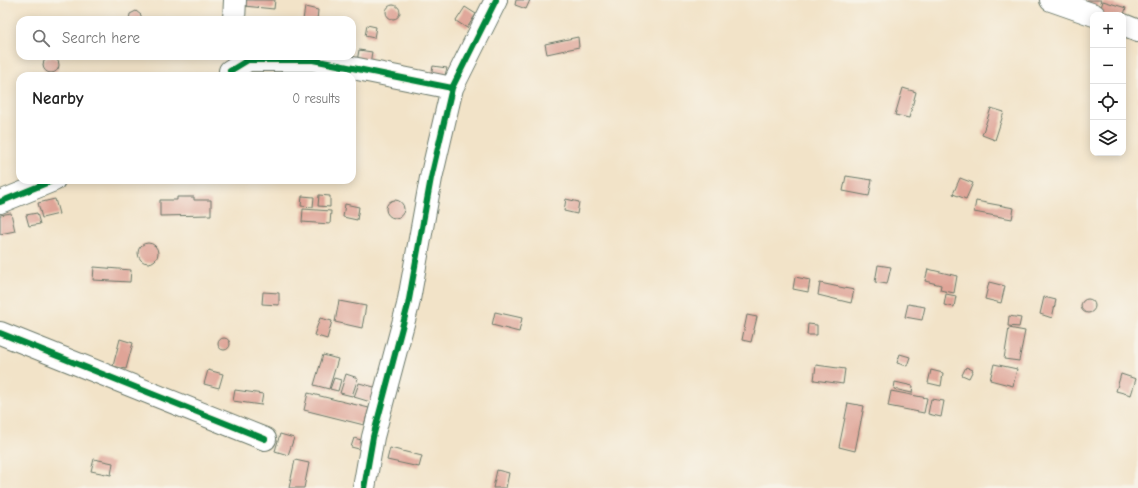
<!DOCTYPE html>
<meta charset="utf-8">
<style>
:root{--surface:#fff;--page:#f6f6f6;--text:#222;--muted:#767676;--line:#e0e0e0}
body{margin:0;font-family:"Comic Neue",sans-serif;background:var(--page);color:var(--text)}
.controls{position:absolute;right:12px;top:12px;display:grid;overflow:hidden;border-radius:8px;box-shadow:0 2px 10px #0003}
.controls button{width:36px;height:36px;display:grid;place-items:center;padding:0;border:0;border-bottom:1px solid var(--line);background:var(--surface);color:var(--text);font:20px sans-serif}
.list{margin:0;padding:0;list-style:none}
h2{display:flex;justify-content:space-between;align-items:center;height:52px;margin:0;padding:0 16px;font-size:17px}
h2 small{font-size:13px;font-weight:400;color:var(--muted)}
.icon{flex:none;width:22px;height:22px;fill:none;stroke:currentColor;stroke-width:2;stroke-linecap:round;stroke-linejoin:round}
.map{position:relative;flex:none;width:1138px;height:488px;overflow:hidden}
.search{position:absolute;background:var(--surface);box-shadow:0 2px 10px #0003;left:16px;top:16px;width:340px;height:44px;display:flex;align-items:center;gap:10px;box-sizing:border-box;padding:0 14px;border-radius:12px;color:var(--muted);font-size:15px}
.panel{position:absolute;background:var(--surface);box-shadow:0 2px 10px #0003;left:16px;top:72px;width:340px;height:112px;border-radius:12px}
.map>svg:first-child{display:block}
.building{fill:#dfa497}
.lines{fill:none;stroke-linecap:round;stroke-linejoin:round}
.minor-casing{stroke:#697768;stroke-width:24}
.minor{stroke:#fff;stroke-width:22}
.cycleway-casing{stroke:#f7f3e8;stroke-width:8}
.cycleway{stroke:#00873e;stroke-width:6}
</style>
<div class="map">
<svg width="1138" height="488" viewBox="0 0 1138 488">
<rect width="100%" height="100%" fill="#f7f3e8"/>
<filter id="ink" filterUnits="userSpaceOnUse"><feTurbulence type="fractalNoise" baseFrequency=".025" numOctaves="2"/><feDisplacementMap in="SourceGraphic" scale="8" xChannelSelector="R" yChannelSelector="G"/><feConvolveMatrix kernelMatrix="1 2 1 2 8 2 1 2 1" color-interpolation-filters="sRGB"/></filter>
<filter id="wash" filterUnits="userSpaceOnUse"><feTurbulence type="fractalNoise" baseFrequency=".012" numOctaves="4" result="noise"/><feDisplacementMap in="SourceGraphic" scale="16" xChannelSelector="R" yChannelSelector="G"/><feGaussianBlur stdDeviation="0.9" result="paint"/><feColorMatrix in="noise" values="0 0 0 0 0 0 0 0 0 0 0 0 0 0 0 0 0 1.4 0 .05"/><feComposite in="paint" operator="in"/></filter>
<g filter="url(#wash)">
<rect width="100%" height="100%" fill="#f2e3c8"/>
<g id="blocks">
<path class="building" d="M 245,0 L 275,0 L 274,9 L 244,6 Z
M 516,0 L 530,0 L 526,9 L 515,5 Z
M 1087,0 L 1101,0 L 1096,12 L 1084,8 Z
M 1103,1 L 1126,8 L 1123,18 L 1123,15 L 1104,15 L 1099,14 Z
M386 12a7 7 0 1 1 14 0a7 7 0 1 1-14 0Z
M 305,7 L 318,10 L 317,20 L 303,20 Z
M 465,7 L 476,14 L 467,28 L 456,21 Z
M 136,11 L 141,15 L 141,20 L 129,20 L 130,14 Z
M 367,25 L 376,27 L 374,38 L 365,36 Z
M 578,37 L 579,47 L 547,54 L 545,44 Z
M 359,50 L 372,52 L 369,69 L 356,67 Z
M43 65a8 8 0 1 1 16 0a8 8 0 1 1-16 0Z
M 433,66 L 447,68 L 444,79 L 431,76 Z
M 903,88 L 916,92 L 909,118 L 895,115 Z
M 991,108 L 1004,112 L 995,140 L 982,135 Z
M 846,176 L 872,180 L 869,196 L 843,191 Z
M 960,178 L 973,183 L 966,199 L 953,194 Z
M 319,195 L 330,196 L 330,207 L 318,206 Z
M 302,196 L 314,197 L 313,207 L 301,206 Z
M 177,197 L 194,197 L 194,200 L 211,200 L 211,215 L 160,216 L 160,200 L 177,200 Z
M 55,199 L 59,214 L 42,218 L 38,203 Z
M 566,199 L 579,202 L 577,214 L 564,211 Z
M386 209a9 9 0 1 1 18 0a9 9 0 1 1-18 0Z
M 976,201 L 1014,208 L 1012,219 L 974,212 Z
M 345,204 L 359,207 L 357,220 L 343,217 Z
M 303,209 L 331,211 L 330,224 L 302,222 Z
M 11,213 L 15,231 L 0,234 L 0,215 Z
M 37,213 L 40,224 L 29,226 L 26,215 Z
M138 253a10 10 0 1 1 20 0a10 10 0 1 1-20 0Z
M 878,265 L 891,267 L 887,284 L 875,282 Z
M 94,267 L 131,270 L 130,282 L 93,280 Z
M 928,269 L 957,276 L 954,293 L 940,290 L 941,285 L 925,281 Z
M 795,277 L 810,280 L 808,292 L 793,289 Z
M 989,282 L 1005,286 L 1001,303 L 985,299 Z
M 820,283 L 854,290 L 851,303 L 818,295 Z
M 263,292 L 279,293 L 279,305 L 262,304 Z
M 946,294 L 956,296 L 954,307 L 944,305 Z
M 1044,297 L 1056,300 L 1052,318 L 1040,314 Z
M1081 306a7 7 0 1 1 14 0a7 7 0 1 1-14 0Z
M 339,301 L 366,306 L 362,328 L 335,322 Z
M 908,304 L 925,307 L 922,320 L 905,317 Z
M 495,312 L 522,318 L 519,332 L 492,325 Z
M 747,315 L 757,317 L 751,342 L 742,340 Z
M 1009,316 L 1021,318 L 1019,327 L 1008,326 Z
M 320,318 L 332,321 L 327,339 L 314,335 Z
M 808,324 L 817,325 L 817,335 L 807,335 Z
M 1009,328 L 1025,331 L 1019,361 L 1004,359 Z
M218 344a6 6 0 1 1 12 0a6 6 0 1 1-12 0Z
M 120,339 L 133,343 L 126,369 L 113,366 Z
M 900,354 L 910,357 L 907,366 L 897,363 Z
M 323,355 L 338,359 L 329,389 L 314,385 Z
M 994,364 L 1017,369 L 1013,386 L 990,380 Z
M 816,365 L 845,369 L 843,384 L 814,380 Z
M 966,367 L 973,370 L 969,378 L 962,375 Z
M 208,370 L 223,374 L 219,388 L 204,384 Z
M 931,370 L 943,373 L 941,386 L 928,383 Z
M 346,374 L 358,378 L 352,396 L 340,393 Z
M 1121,374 L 1136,379 L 1131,395 L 1116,391 Z
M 334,378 L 341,380 L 338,391 L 330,389 Z
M 895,382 L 913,386 L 912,393 L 894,389 Z
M 359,383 L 378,388 L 374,403 L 354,397 Z
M 235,390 L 263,394 L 261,405 L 233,401 Z
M 891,391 L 927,398 L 924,413 L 888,406 Z
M 308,393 L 369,408 L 364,425 L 304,410 Z
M 931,399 L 944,401 L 941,417 L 928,414 Z
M 848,403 L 864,406 L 855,451 L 839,447 Z
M 280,434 L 294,438 L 288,455 L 275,451 Z
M 354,438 L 365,441 L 363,450 L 351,447 Z
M 390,448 L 422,456 L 419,467 L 387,460 Z
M 94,459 L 113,463 L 111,475 L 91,471 Z
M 295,460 L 309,463 L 304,488 L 289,488 Z
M 497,470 L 509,473 L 506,488 L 493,488 Z"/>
</g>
</g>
<g filter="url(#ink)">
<use href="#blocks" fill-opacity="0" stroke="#697768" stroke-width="1"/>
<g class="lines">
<defs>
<path id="minor" d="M 1051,0 L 1094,15
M 234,20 L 235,0
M 1123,25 L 1138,31
M 230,71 L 248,60 L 313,60 L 452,88
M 0,202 L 54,180
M 0,333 L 265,439
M 364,488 L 373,437 L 408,305 L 431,178 L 452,88 L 496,0"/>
</defs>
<use href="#minor" class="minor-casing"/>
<use href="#minor" class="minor"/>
<defs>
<path id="cycleway" d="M 230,71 L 248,60 L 313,60 L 452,88
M 0,202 L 54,180
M 0,333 L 265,439
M 364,488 L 373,437 L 408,305 L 431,178 L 452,88 L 496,0"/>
</defs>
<use href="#cycleway" class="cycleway-casing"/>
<use href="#cycleway" class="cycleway"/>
</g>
</g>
</svg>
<div class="controls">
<button>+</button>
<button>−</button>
<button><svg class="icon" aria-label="locate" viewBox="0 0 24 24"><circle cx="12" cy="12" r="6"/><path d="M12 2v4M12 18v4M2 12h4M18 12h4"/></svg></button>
<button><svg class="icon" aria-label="layers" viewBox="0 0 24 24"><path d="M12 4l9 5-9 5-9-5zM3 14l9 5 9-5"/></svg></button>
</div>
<div class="search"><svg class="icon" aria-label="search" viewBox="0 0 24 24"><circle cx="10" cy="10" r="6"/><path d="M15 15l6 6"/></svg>Search here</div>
<section class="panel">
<h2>Nearby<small>0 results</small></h2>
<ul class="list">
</ul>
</section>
</div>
